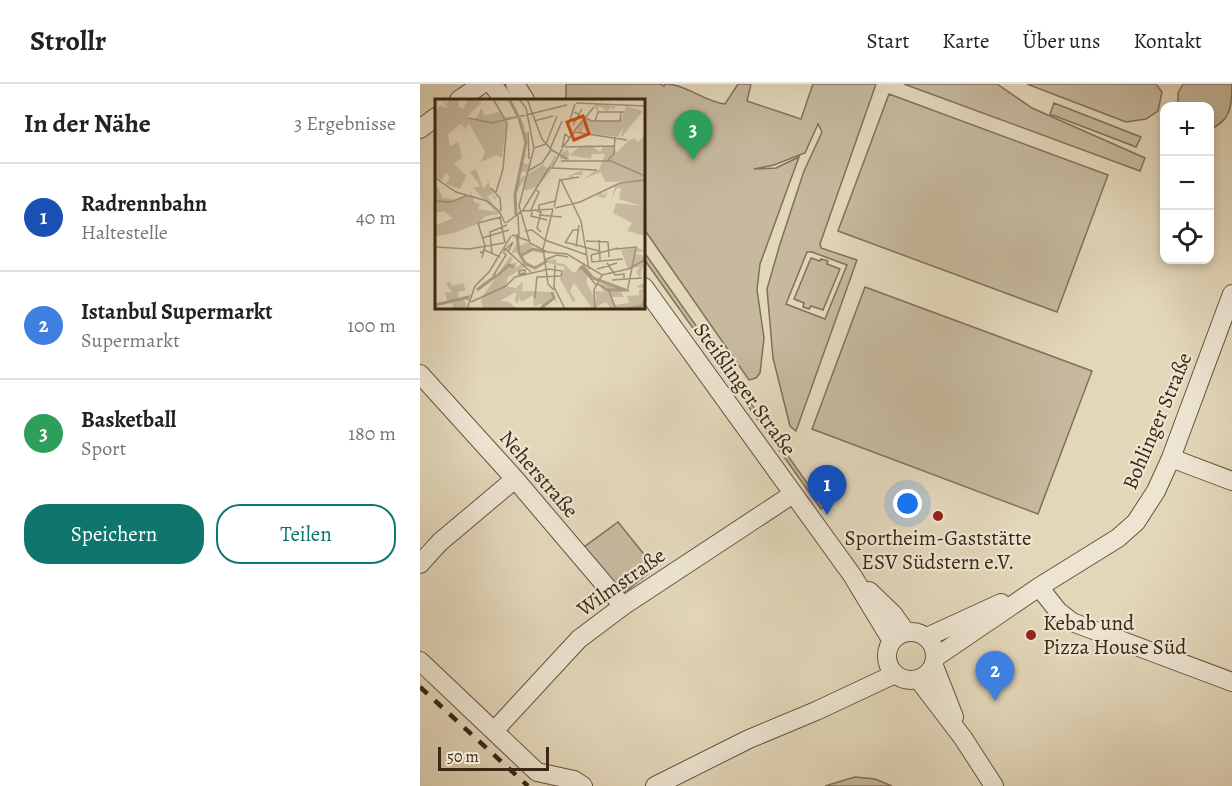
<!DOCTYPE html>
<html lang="de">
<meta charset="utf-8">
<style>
:root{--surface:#fff;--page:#f2f2f2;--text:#222;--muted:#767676;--line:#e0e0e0;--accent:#0f766e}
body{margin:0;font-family:Alegreya,serif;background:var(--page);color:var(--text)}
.controls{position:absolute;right:18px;top:18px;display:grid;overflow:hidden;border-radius:12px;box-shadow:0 3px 9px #0003}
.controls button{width:54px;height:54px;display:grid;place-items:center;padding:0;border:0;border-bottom:2px solid var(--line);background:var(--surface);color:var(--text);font:30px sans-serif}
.scale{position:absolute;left:18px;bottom:15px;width:111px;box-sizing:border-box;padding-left:6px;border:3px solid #3a2813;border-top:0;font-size:16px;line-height:21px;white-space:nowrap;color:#3a2813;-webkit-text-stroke:4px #ede5d2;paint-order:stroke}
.you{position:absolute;left:488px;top:420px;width:21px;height:21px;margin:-15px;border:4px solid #fff;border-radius:50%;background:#1a73e8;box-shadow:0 0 0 9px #1a73e833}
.badge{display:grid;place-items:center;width:39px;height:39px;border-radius:50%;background:var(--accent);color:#fff;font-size:20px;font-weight:700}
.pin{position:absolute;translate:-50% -50px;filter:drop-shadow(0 2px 3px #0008)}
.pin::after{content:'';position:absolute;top:32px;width:21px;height:18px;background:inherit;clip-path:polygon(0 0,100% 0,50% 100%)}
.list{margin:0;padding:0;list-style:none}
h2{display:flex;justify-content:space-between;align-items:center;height:78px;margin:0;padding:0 24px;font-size:26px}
h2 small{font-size:20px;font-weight:400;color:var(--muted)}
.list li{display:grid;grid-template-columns:39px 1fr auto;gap:18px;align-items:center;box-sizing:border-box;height:108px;padding:0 24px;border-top:2px solid var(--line)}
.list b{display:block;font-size:22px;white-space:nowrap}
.list p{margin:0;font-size:20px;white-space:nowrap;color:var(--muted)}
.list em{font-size:20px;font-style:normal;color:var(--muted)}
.actions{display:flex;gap:12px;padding:18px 24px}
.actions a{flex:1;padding:14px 0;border:2px solid var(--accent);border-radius:24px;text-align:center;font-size:21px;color:var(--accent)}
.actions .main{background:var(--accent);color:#fff}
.icon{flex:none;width:33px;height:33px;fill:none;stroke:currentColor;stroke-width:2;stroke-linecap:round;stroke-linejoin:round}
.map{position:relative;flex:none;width:812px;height:702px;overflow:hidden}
header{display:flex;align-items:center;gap:36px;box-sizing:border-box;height:84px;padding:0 30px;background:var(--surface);border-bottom:2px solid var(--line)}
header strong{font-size:28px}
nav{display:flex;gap:33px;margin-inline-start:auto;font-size:21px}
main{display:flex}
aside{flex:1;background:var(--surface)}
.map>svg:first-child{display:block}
.green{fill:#c6b99e;stroke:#807058;stroke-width:1.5;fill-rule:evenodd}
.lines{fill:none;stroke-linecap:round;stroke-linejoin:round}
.minor-casing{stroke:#64543d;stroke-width:20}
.minor{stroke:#ede5d2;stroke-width:18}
.rail{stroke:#3a2813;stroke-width:4.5;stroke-dasharray:10 10;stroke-linecap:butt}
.poi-dot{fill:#8f2418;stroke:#ede5d2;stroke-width:2}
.labels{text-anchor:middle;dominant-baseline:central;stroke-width:4.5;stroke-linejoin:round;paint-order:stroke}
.street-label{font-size:21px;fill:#3a2813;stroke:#ede5d2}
.poi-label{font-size:21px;fill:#3a2813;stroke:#ede5d2}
.inset-river{fill:none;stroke:#aa9c81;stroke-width:3}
.inset-road{fill:none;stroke:#9f9177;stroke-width:1.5}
.view{fill:#ce520d;fill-opacity:0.15;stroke:#ce520d;stroke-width:3}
.inset-edge{fill:none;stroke:#3a2813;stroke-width:3}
</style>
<header>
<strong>Strollr</strong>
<nav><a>Start</a><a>Karte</a><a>Über uns</a><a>Kontakt</a></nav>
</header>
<main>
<aside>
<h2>In der Nähe<small>3 Ergebnisse</small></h2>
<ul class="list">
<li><span class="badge" style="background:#1a4fb4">1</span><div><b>Radrennbahn</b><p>Haltestelle</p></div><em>40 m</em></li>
<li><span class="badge" style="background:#3f7fe0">2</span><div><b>Istanbul Supermarkt</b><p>Supermarkt</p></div><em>100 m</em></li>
<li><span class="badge" style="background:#2e9e5b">3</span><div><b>Basketball</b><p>Sport</p></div><em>180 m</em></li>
</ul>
<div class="actions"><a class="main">Speichern</a><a>Teilen</a></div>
</aside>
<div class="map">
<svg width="812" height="702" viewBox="0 0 812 702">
<rect width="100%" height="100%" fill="#e3d7ba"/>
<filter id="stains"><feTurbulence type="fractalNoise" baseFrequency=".00333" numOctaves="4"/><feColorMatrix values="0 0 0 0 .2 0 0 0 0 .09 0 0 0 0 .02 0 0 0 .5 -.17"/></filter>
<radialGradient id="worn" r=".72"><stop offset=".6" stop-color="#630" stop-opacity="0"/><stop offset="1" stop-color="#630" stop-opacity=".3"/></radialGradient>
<path class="green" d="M 146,0 L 240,0 L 244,2 L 245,0 C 267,0 284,18 305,20 L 318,0 L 331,0 L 327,17 L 381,35 L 393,0 L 456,0 L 400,160 L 401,164 L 437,176 L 376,347 L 370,342 L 353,274 L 347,205 L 360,160 L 384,87 L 402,48 L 398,40 L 385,69 L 354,81 L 334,85 L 356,84 L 379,73 L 340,180 L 337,206 L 344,254 L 340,289 L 336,294 L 329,296 L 224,145 L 224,16 L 146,16 ZM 387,168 L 392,168 L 427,181 L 405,235 L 366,220 Z
M 484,0 L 577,0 L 612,24 L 725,74 L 720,87 Z
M 607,0 L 736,0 L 742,8 L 738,27 L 726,35 L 706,38 Z
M 763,0 L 812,0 C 812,21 811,37 790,45 L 790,22 L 758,22 L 758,9 Z
M 469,10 L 688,91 L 637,228 L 418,147 Z
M 634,19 L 721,53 L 716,63 L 630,30 Z
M 224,168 L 404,423 L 401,425 L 224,175 Z
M 391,174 L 400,177 L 401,175 L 408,177 L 407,180 L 420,185 L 403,226 L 391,222 L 389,225 L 383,223 L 384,219 L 374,215 Z
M 445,203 L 672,287 L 618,430 L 392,345 Z
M 198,438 L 235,484 L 199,513 L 160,466 Z
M 435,693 L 455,695 L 472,702 L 405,702 Z"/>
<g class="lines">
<defs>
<path id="minor" d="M 72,0 L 84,16
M 95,0 L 105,16
M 39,16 L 62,0
M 0,45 L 16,33
M 224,203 L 432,491 L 472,557
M 0,290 L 95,395 L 203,522
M 751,374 L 812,397
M 0,480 L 20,458 L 95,395
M 619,503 L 638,527 L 652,538 L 812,598
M 449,507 L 473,530 L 486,548
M467 572a24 24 0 1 1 48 0a24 24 0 1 1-48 0Z
M 507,553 L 581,519
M 516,573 L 619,503 L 698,454 L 716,438 L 736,407 L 751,374 L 812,210
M 0,577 L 117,688 L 154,696 L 163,702
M 514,582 L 534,633
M 498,595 L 543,654 L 574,702
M 74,647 L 159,555 L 203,522 L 373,410
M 235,702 L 329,655 L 396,627 L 475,590"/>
</defs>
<use href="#minor" class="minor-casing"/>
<use href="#minor" class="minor"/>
<path class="rail" d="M 0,603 L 108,702"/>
</g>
<g class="poi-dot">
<circle cx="518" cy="432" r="6"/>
<circle cx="611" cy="551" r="6"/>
</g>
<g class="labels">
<g class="street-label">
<text transform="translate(325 305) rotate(54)">Steißlinger Straße</text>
<text transform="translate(737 337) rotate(-67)">Bohlinger Straße</text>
<text transform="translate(119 390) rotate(49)">Neherstraße</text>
<text transform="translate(201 498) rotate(-35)">Wilmstraße</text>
</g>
<g class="poi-label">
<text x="518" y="454">Sportheim-Gaststätte<tspan x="518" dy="24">ESV Südstern e.V.</tspan></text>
<text x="623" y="539" text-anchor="start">Kebab und<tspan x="623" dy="24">Pizza House Süd</tspan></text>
</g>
</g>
<g transform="translate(15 15)">
<rect width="210" height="210" fill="#e3d7ba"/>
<path d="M 7,0 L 13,5 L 14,0 L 25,0 L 23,7 L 28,10 L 33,0 L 47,3 L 24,25 L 36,14 L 33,18 L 39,22 L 47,9 L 49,17 L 63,13 L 70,18 L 82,17 L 72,21 L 67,59 L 61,56 L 46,63 L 50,53 L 34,24 L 28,32 L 29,27 L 25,25 L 13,35 L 15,47 L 23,43 L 25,49 L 27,59 L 19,64 L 31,77 L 25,90 L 11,85 L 15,79 L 11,74 L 6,82 L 0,79 L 0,12 L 5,7 L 13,9 ZM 160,5 L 180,7 L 179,12 L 177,8 L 172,12 L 164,7 L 162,13 L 160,8 L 159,9 L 152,15 L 150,18 L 153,21 L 186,21 L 191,7 L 208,12 L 186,39 L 188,28 L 183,38 L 154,35 L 148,28 L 147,35 L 143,34 L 142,30 L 151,16 L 153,14 L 159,9 ZM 83,19 L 85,19 L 89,26 L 92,36 L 90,55 L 94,58 L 89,57 L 88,64 L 96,66 L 92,74 L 86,72 L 84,80 L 108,66 L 113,70 L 120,56 L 121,57 L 115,73 L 102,88 L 90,92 L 88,81 L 81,95 L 90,49 L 90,30 ZM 210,36 L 209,83 L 210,137 L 192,132 L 197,124 L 178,114 L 181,104 L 206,107 L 184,100 L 186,89 L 181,90 L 176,102 L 180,87 L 167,94 L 168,97 L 170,94 L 172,93 L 170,99 L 161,97 L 182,86 L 195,82 L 170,83 L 166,73 L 148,80 L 160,72 L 147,72 L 148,76 L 137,76 L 139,80 L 133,77 L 145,72 L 164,71 L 170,55 L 157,55 L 156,60 L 133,56 L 134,61 L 125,60 L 129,47 L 128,54 L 132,50 L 135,56 L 145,47 L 156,46 L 165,53 L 168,48 L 179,46 L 181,54 L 193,42 L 199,39 L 203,43 ZM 41,70 L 48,89 L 53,85 L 52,79 L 59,98 L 64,97 L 59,100 L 57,95 L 52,97 L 65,115 L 51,117 L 42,125 L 19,134 L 0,137 L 0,116 L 2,126 L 18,119 L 8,112 L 1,114 L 0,83 L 8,99 L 23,101 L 35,96 L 35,90 L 39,103 L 45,105 L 43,110 L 61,113 L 38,89 L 45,87 L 35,73 ZM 93,143 L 98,148 L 87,157 L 93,166 L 73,178 L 71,187 L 81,189 L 88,182 L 87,192 L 118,193 L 123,206 L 119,200 L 108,210 L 105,210 L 108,207 L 106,204 L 99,208 L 98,196 L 87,203 L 84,199 L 83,205 L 79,200 L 82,195 L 79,194 L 65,202 L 74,203 L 82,210 L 48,210 L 46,200 L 75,157 L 78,160 L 75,165 L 82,163 L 80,168 L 90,164 L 83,152 L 76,155 L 82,144 L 85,147 ZM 202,148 L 210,152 L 199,154 L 210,157 L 205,179 L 201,173 L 205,168 L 193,170 L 186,151 ZM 119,159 L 113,163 L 121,160 L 121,164 L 129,165 L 139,174 L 146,169 L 152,175 L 152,185 L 162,203 L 160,192 L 168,193 L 165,184 L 194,192 L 186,193 L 189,198 L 177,198 L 180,206 L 194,204 L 192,197 L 204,196 L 204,191 L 209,189 L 201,188 L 210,183 L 210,210 L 173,210 L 175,207 L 170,203 L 158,210 L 139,184 L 135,192 L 141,202 L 138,203 L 125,180 L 130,168 L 113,164 L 111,161 ZM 15,183 L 17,187 L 28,184 L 31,191 L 23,193 L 24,200 L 36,195 L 35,202 L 28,200 L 32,206 L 28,210 L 14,210 L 18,209 L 17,202 L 0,206 L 12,202 L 10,193 L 17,194 L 11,184 Z" fill="#c6b99e"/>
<path class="inset-river" d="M 74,0 L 83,17M 81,116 L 80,96 L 91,43 L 84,19M 82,135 L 84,154 L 90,164 L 100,169 L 112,162M 87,156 L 98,150 L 110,153M 147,166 L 158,179 L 190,191M 63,176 L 74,166 L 79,168M 42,191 L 62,176M 172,191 L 194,191M 0,206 L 34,198M 106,209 L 119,199 L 117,193M 192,210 L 207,207 L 210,201"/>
<path class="inset-road" d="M 58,0 L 72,24 L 68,70 L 61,93M 84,0 L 91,9 L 99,49 L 84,107 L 95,144 L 112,153 L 132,155 L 167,176 L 193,170 L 210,161M 92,0 L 107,40 L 115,49M 141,4 L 210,7M 139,13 L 157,22 L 185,22 L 186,13M 34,19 L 57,24 L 132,6M 99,22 L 118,17M 127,22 L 115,50 L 132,60M 160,22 L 163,13 L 189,13M 138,26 L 147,10M 133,27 L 140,5M 139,32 L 159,8M 93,33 L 94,60M 139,33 L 192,41M 128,48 L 139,33M 130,48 L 179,47M 99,49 L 111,45 L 122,17M 127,49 L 130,35 L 135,39M 127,50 L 117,69 L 162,71M 173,61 L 179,55 L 180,38M 126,62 L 176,62 L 210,77M 93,72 L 107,64 L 116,51M 144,78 L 126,81 L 146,122 L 154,170M 0,79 L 21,93 L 52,102 L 64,112 L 70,124M 56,89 L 65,99 L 66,112M 0,102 L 16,103 L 31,97M 119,108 L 125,80M 120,109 L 145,103 L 185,84 L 210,81M 104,110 L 104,106 L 120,102M 88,111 L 115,67M 98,111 L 96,117 L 112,121M 102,112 L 106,113 L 102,129 L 106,133M 95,113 L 104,93 L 101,91M 83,116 L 84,138M 104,116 L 127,118M 65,118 L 70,144M 71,124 L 87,112 L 118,110M 90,132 L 97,131 L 110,141 L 152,156M 77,136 L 94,142M 47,139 L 74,131M 164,141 L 165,161M 151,142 L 173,143 L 174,158M 130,143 L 164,152M 130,144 L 138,131 L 143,131M 0,148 L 34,150 L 69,144M 141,148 L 144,126M 69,149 L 96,173M 181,150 L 201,148 L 193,189M 69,152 L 78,143 L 73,153M 45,154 L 50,151 L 65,158M 57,154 L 55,133 L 72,126M 156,156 L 157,163 L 188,160M 156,156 L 183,149M 47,159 L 50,147 L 43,124 L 66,118M 109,161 L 122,156 L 133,158M 172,164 L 180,176 L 189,175 L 189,179M 120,166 L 119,188 L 130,210M 111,170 L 108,150 L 118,110M 111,170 L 113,185 L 119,191M 162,170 L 182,164M 90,171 L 90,174 L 84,175 L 84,172 ZM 143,171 L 146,168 L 162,187M 58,177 L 71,156 L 68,153M 177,181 L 207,179M 163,185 L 174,192 L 181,210M 100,199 L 102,177M 36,203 L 71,187 L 80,178 L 114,170 L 127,172 L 126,177 L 103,178M 32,210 L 40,187 L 54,173 L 76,137M 160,210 L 159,191 L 167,176"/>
<path class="view" d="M 148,17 L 154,35 L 139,41 L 132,23 Z"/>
<rect width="210" height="210" class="inset-edge"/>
</g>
<rect width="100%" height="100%" filter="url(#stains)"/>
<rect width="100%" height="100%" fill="url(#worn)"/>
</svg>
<div class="controls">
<button>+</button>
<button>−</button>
<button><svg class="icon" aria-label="locate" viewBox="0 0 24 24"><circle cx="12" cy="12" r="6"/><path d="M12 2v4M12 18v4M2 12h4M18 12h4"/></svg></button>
</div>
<div class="scale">50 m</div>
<div class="you"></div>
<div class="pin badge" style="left:407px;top:431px;background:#1a4fb4">1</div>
<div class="pin badge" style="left:575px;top:617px;background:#3f7fe0">2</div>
<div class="pin badge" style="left:273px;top:76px;background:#2e9e5b">3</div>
</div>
</main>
